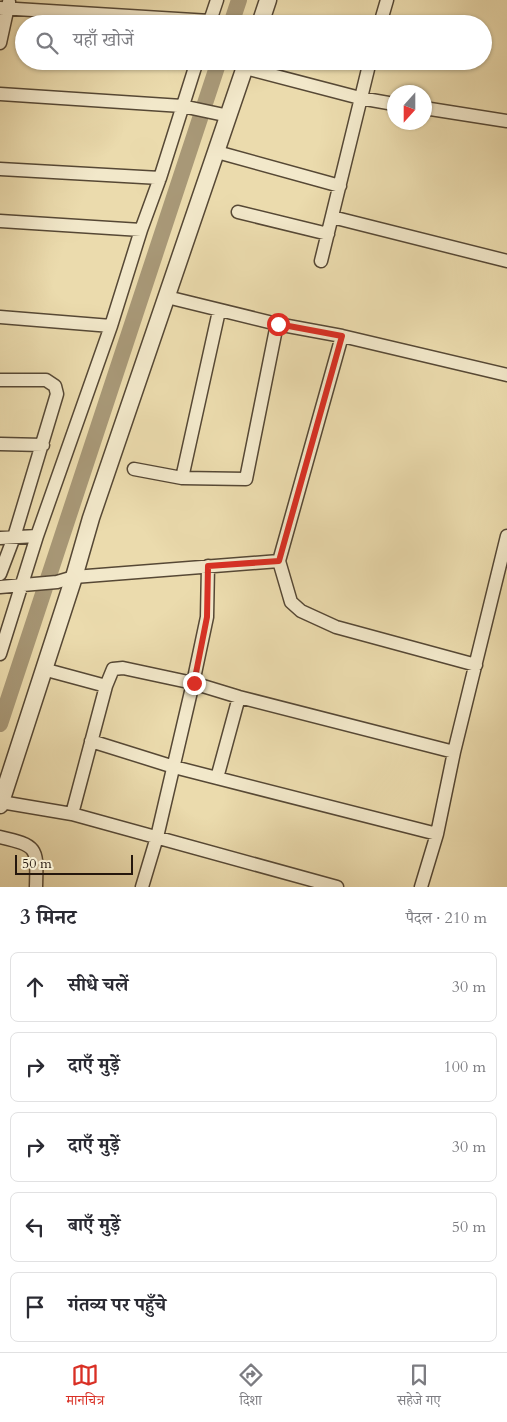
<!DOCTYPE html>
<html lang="hi">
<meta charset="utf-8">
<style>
:root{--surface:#fff;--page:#f2f2f3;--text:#2b2b33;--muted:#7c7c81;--line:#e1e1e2;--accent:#d93025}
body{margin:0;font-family:Cardo,"Noto Serif Devanagari",serif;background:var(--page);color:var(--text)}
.compass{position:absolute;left:387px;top:85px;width:45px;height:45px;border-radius:50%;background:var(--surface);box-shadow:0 1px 4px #0004;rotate:201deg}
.scale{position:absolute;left:15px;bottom:12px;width:118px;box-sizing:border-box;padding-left:5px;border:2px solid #25170d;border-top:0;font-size:14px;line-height:18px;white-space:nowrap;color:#25170d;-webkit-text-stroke:4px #f2e8ca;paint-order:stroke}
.stop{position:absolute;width:15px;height:15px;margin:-11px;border:4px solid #d93025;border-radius:50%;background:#fff}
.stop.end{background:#d93025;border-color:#fff;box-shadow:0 1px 5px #0008}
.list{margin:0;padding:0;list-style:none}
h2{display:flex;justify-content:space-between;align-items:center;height:65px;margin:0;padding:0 20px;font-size:21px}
h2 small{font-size:16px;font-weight:400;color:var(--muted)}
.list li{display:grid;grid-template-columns:32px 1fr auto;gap:15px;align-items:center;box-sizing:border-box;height:70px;margin:0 10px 10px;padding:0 10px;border:1px solid var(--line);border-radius:8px}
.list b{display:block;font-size:19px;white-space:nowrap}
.list em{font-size:16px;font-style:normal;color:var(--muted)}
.icon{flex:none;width:28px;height:28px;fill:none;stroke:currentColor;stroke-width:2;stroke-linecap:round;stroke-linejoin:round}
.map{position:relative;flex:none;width:507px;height:887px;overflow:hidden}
.search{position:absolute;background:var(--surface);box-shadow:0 1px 4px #0004;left:15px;right:15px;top:15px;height:55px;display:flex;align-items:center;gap:12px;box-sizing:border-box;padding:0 18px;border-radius:28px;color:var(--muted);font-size:19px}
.sheet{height:465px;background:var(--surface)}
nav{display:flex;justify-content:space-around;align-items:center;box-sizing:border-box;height:70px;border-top:1px solid var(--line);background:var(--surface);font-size:14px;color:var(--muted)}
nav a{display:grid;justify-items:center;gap:2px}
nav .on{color:var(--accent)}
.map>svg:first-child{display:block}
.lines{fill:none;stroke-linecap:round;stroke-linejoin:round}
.canal{stroke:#a89877;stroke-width:16}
.minor-casing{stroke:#564835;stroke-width:15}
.tertiary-casing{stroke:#564835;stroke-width:19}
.minor{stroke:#f2e8ca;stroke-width:12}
.tertiary{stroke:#f2e8ca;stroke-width:16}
.route{stroke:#d93025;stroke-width:6}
</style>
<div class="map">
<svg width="507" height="887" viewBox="0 0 507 887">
<rect width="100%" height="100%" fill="#ebdbad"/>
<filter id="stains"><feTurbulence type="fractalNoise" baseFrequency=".004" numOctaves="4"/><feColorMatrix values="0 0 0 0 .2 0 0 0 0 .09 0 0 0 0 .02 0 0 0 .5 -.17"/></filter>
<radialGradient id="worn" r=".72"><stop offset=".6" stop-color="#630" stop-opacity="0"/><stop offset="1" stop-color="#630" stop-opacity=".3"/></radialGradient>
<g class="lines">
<path class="canal" d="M 231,24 L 239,0
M 0,724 L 219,61"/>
<defs>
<path id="minor" d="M 0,8 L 210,21
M 209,24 L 217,0
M 380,24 L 387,0
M 0,43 L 9,2
M 245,68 L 360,98 L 394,104
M 0,94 L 182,106 L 229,116
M 424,108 L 507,121
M 217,152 L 340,186
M 0,169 L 160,178
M 238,212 L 328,234
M 332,217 L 507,261
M 0,221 L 141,230
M 321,261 L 370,61
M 167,297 L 277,324 L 342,336 L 507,375
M 0,317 L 111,326
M 342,336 L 279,561 L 291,602 L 301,611 L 336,627 L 476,665
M 0,380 L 46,380 L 55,386 L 57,394 L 14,537 L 0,574
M 0,444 L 43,445
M 134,469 L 182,478 L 246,479 L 277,324
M 182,478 L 219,311
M 0,538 L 37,536
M 0,587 L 57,582 L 74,577 L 279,561
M 0,654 L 37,536 L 111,326 L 141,230 L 160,178 L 197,61
M 43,669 L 106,686 L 72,814
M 106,686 L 113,669 L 123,668 L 193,683 L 239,697 L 454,752
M 91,741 L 174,767 L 217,778 L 239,697
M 217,778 L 437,834
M 1,802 L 72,814 L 337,887
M 0,837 C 39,846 37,848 36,887
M 142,887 L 157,837 L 193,683 L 207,617 L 208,566
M 421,887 L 437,834 L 454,752 L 507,536"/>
<path id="tertiary" d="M 260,24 L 268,0
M 0,805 L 74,577 L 91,518 L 247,61"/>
</defs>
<use href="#minor" class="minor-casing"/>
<use href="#tertiary" class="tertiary-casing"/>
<use href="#minor" class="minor"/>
<use href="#tertiary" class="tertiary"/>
</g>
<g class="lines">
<path class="route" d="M 194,683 L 207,617 L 208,566 L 279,561 L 342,336 L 278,324"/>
</g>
<rect width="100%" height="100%" filter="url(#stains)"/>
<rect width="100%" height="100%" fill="url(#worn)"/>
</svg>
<svg class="compass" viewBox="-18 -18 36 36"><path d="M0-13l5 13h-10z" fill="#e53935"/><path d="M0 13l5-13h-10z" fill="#7c7c81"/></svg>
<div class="scale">50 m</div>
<div class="stop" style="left:278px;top:324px"></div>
<div class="stop end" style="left:194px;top:683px"></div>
<div class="search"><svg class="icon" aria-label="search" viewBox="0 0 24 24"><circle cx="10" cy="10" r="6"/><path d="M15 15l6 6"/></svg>यहाँ खोजें</div>
</div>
<section class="sheet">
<h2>3 मिनट<small>पैदल · 210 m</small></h2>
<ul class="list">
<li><svg class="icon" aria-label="ahead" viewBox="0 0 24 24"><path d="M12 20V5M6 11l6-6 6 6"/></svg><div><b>सीधे चलें</b></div><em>30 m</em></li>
<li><svg class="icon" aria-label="right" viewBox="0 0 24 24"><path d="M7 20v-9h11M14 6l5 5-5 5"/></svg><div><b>दाएँ मुड़ें</b></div><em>100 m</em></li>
<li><svg class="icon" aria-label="right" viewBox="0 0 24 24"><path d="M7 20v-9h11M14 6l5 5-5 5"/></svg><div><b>दाएँ मुड़ें</b></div><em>30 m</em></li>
<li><svg class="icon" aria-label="left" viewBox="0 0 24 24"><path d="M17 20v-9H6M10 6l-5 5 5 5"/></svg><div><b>बाएँ मुड़ें</b></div><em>50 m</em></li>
<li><svg class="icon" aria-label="arrive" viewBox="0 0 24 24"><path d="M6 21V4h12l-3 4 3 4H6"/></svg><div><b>गंतव्य पर पहुँचे</b></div></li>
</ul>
</section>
<nav>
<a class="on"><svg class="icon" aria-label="map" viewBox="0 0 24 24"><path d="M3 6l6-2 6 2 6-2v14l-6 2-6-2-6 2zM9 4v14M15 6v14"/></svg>मानचित्र</a>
<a><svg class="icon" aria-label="directions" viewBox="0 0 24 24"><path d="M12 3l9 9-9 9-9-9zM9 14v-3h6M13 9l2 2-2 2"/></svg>दिशा</a>
<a><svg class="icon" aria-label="saved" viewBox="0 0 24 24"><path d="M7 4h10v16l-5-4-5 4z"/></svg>सहेजे गए</a>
</nav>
